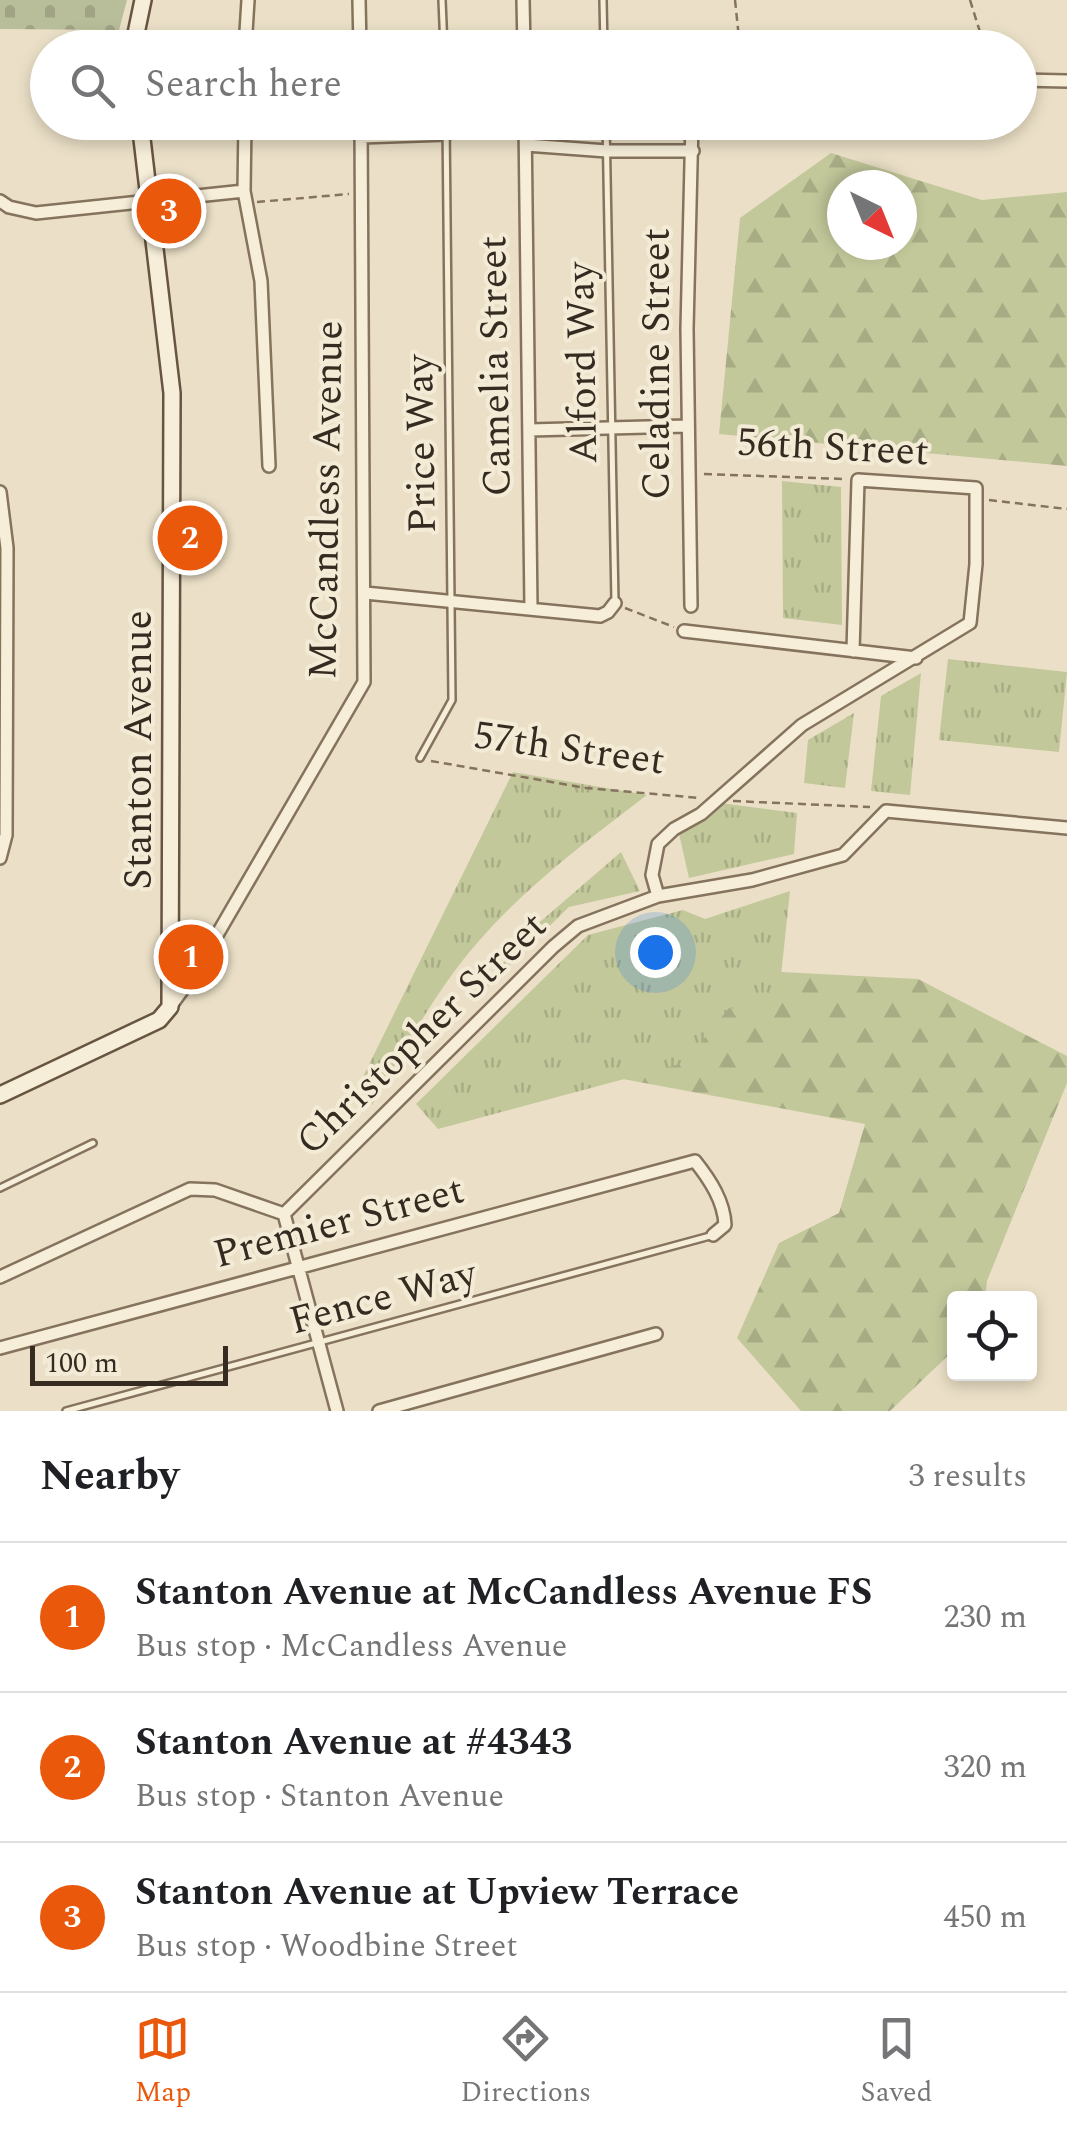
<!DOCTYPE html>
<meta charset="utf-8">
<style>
:root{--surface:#fff;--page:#f2f2f2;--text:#202124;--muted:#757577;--line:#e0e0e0;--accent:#ea580c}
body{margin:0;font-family:Spectral,serif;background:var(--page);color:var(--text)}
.controls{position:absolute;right:30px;bottom:30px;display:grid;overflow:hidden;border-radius:10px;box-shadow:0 5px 15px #0003}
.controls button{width:90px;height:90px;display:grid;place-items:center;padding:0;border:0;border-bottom:2px solid var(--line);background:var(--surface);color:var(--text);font:50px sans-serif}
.compass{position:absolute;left:827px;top:170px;width:90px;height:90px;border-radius:50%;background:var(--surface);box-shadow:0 5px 15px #0003;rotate:137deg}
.scale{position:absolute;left:30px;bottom:25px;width:198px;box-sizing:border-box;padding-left:10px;border:5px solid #362b20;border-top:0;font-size:28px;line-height:35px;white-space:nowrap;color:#362b20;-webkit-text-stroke:8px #f3ebd6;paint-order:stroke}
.you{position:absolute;left:655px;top:952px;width:35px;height:35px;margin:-25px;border:8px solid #fff;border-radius:50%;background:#1a73e8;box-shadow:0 0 0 15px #1a73e833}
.badge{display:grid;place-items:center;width:65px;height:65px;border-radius:50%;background:var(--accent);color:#fff;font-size:32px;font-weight:700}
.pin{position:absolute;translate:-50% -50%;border:5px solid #fff;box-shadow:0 2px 10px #0006}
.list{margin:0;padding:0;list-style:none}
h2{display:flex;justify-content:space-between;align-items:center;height:130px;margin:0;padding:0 40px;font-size:42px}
h2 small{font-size:32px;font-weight:400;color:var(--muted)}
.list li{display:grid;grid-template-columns:65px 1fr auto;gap:30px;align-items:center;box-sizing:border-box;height:150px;padding:0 40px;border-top:2px solid var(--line)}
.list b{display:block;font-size:38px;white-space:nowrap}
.list p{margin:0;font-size:32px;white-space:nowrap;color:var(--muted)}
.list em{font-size:32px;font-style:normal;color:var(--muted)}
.icon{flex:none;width:55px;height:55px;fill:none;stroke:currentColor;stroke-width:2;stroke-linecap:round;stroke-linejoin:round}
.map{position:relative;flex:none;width:1067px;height:1411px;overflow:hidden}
.search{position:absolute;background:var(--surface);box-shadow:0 5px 15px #0003;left:30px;right:30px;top:30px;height:110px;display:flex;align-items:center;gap:25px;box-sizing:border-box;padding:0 35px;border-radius:55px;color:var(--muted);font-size:38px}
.sheet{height:580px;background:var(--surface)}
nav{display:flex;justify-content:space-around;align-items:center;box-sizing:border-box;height:140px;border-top:2px solid var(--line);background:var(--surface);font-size:28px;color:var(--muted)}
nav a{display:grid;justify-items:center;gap:5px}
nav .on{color:var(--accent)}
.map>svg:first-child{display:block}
.forest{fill:url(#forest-firs);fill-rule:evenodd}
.cemetery{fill:url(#cemetery-stones)}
.park{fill:url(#park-tufts)}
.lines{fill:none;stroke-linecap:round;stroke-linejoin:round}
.lane-casing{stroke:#85735d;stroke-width:10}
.street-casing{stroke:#85735d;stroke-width:16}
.secondary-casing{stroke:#675441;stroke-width:20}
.path{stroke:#85735d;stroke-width:2.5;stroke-dasharray:8 5;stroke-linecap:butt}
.lane{stroke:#f6eed9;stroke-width:5}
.street{stroke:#f6eed9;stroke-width:11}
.secondary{stroke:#f6eed9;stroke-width:15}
.labels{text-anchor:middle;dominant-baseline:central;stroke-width:8;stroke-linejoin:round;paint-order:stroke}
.street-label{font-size:40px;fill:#362b20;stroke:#f3ebd6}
</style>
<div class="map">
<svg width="1067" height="1411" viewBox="0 0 1067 1411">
<defs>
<pattern id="forest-firs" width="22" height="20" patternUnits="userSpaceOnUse" patternTransform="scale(2.5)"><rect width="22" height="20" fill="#c3c89b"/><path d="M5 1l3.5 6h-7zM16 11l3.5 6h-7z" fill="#a8ac85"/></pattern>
<pattern id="cemetery-stones" width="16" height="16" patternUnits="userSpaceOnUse" patternTransform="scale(2.5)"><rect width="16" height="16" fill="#b9be9a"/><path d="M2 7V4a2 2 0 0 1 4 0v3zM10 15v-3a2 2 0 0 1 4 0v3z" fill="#a0a384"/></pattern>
<pattern id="park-tufts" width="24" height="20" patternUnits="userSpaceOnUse" patternTransform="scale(2.5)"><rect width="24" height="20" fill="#c3c89b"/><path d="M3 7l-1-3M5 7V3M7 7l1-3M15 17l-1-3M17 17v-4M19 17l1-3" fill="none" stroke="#a8ac85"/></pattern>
</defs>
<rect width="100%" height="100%" fill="#ebe0c7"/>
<path class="forest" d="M 831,153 L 982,200 L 1067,192 L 1067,466 L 719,434 L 740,218 ZM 902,185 L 902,245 L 842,245 L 842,185 Z
M 740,970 L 918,979 L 1067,1056 L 1067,1083 L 987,1281 L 985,1298 L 954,1298 L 954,1350 L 890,1411 L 801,1411 L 737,1338 L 779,1243 L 839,1213 L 865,1124 L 569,1069 Z"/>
<path class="cemetery" d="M 0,0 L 127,0 L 119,30 L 0,29 Z"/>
<path class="park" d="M 782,481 L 841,487 L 842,625 L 783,618 Z
M 948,659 L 1067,672 L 1059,752 L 939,740 Z
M 921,673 L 910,795 L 871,791 L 881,696 Z
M 854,713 L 845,788 L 804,783 L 808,740 Z
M 513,772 L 647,795 C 575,850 502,904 449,979 C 420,1019 397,1063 372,1105 L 357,1089 Z
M 721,803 L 797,813 L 794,854 L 689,878 L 679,834 Z
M 621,852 L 640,891 L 569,907 L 471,1003 L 526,934 Z
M 790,891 L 777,1013 L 729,1008 L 684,1063 L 438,1129 L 416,1104 L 588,935 L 683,910 L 705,919 Z"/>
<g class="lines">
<defs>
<path id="lane" d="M 442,0 L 444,48
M 603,0 L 604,48
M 606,122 L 615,603
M 420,758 L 452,700 L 446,122
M 0,1188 L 93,1143
M 66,1411 L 710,1236"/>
<path id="street" d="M 359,0 L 360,48
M 523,0 L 524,48
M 245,48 L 248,0
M 1020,80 L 1067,81
M 245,122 L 244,191 L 261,281 L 269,466
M 525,122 L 531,609
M 361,137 L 447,134
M 526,145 L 607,151 L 693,151
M 0,201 L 9,207 L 36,213 L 244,191
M 529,430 L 687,426
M 0,492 L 7,548 L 6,835 L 0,858
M 365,593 L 600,616 L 608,612 L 615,603
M 691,606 L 687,329 L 692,122
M 684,631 L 916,658
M 658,896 L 652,875 L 658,844 L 674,829 L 701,814 L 802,725 L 970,623 L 976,564 L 976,488 L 858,480 L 853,651
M 170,1007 L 196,971 L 364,682 L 361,122
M 284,1214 L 553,947 L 578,926 L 658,896 L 752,880 L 843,855 L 886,811 L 1067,828
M 284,1214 L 337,1411
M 0,1277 L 190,1189 L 215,1190 L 284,1214
M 0,1348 L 695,1161 C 710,1180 724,1201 725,1225 L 713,1235
M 379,1411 L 656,1334"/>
<path id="secondary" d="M 133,48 L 143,0
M 0,1095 L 159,1020 L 170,1007 L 172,393 L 140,122"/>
</defs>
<use href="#lane" class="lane-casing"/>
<use href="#street" class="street-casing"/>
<use href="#secondary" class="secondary-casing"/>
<path class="path" d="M 735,0 L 740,48
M 970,0 L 985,48
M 257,202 L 349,194
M 704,474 L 845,479
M 989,500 L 1067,509
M 625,608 L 674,627
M 431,761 L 586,788 L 700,798
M 733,801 L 870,807"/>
<use href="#lane" class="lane"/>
<use href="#street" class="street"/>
<use href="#secondary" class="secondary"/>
</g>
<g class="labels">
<g class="street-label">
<text transform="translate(583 363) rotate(-91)">Alford Way</text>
<text transform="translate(657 364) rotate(-90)">Celadine Street</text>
<text transform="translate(496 366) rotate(-91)">Camelia Street</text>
<text transform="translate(422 444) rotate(-91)">Price Way</text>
<text transform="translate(833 448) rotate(3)">56th Street</text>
<text transform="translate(327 500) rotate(-89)">McCandless Avenue</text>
<text transform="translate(569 749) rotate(8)">57th Street</text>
<text transform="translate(139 750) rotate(-90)">Stanton Avenue</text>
<text transform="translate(422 1034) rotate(-44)">Christopher Street</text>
<text transform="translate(339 1223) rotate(-15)">Premier Street</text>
<text transform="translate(383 1298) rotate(-15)">Fence Way</text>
</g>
</g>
</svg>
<div class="controls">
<button><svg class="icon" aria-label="locate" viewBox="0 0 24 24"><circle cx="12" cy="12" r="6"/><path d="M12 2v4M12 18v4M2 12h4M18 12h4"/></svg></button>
</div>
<svg class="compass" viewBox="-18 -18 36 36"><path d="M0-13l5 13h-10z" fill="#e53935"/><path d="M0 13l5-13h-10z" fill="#757577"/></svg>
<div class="scale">100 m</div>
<div class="you"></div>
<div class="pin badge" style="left:191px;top:957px">1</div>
<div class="pin badge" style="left:190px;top:538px">2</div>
<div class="pin badge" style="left:169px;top:211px">3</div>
<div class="search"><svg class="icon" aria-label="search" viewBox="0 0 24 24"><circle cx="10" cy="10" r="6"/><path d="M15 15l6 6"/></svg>Search here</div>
</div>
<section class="sheet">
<h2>Nearby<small>3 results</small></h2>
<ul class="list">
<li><span class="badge">1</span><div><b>Stanton Avenue at McCandless Avenue FS</b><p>Bus stop · McCandless Avenue</p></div><em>230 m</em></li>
<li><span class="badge">2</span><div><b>Stanton Avenue at #4343</b><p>Bus stop · Stanton Avenue</p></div><em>320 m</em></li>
<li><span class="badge">3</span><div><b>Stanton Avenue at Upview Terrace</b><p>Bus stop · Woodbine Street</p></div><em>450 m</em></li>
</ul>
</section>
<nav>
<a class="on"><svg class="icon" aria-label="map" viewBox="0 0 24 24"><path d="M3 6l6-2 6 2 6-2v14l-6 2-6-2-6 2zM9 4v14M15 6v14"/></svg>Map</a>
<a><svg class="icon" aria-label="directions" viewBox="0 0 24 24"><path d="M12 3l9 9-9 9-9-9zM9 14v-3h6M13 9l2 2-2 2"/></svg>Directions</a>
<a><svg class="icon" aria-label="saved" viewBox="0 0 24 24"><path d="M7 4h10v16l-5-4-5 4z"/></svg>Saved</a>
</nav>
